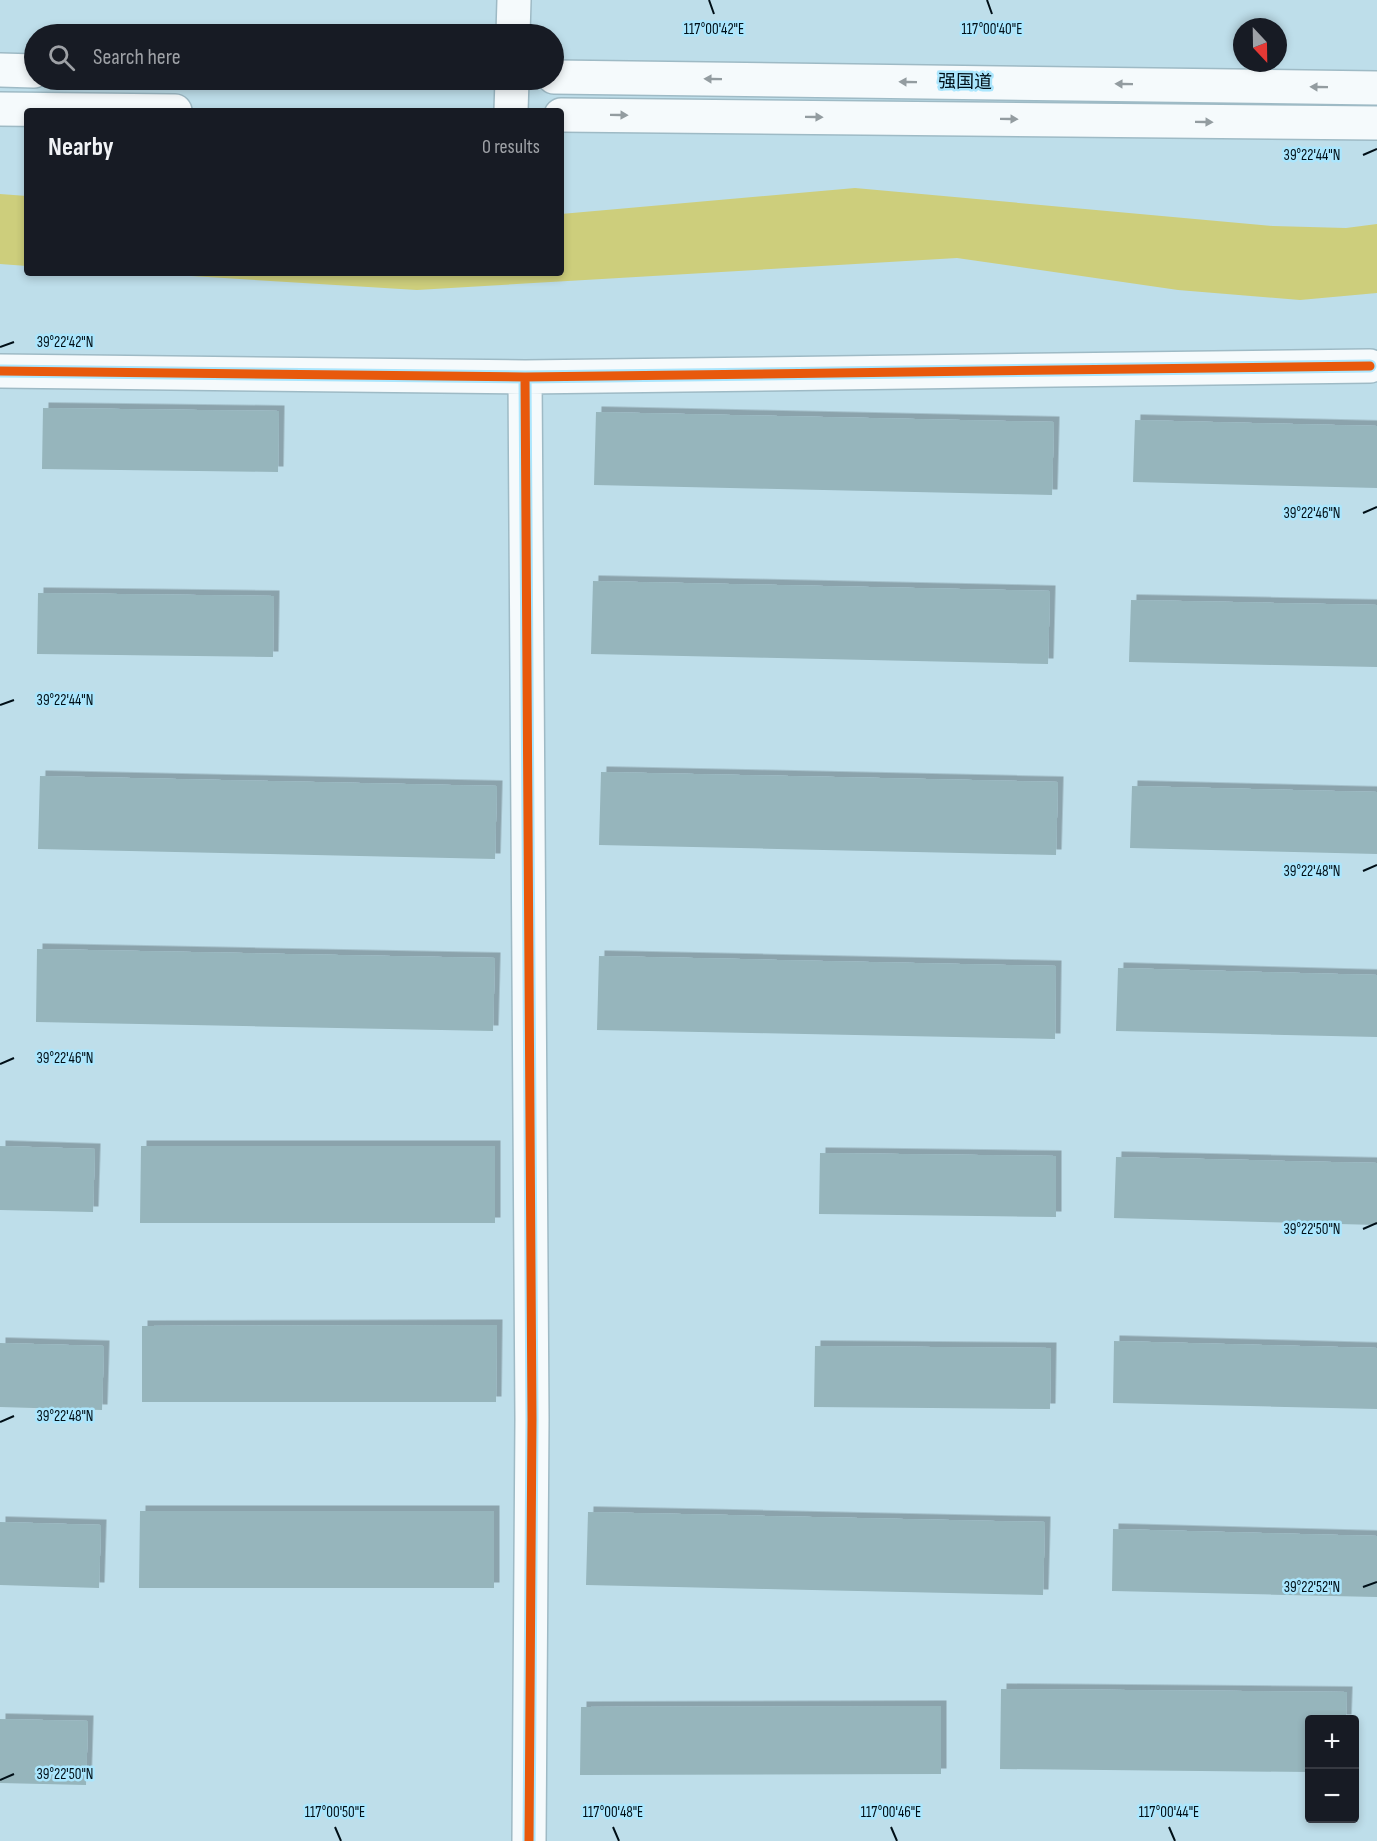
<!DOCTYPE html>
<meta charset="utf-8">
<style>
:root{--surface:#171b24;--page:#20242c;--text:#f1f3f6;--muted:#9ea1a6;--line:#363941}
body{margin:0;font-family:"Sofia Sans Condensed","Noto Sans SC",sans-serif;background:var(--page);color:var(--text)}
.controls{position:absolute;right:18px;bottom:18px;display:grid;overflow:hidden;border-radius:6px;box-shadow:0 3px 9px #0003}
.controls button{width:54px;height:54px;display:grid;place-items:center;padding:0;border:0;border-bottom:2px solid var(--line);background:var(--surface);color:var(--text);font:30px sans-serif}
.compass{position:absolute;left:1233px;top:18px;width:54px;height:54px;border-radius:50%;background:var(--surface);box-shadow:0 3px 9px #0003;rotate:158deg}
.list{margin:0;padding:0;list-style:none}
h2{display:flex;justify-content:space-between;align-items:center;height:78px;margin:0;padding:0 24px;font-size:26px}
h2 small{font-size:20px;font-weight:400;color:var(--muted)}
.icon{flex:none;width:33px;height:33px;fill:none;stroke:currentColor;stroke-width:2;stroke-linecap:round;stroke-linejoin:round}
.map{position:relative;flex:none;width:1377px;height:1841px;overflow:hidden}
.search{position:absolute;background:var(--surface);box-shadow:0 3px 9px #0003;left:24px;top:24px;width:540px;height:66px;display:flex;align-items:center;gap:15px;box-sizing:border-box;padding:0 21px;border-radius:33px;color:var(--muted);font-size:22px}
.panel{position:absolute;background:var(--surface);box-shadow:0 3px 9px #0003;left:24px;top:108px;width:540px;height:168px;border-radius:6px}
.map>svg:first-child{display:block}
.water{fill:#cdce7c}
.building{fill:#96b5bc;filter:url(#shadow)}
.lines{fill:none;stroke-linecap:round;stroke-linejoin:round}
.minor-casing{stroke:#9ebac5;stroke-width:36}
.major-casing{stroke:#9ebac5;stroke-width:36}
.minor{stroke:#f5fafc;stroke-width:33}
.major{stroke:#f5fafc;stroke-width:33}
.cycleway-casing{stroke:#abe6fd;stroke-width:13}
.cycleway{stroke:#e8590c;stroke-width:9}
.oneway{fill:#939ca0}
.ticks{fill:none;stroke:#000f17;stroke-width:2}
.labels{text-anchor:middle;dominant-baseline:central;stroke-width:5;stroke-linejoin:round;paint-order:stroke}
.street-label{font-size:18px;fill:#000f17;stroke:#abe6fd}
.ticks-label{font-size:15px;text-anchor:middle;fill:#000f17;stroke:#abe6fd;stroke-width:5;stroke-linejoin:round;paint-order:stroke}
</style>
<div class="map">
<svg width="1377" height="1841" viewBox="0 0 1377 1841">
<defs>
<filter id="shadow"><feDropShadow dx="5.5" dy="-5.5" stdDeviation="0" flood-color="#0004"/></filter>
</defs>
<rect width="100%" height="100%" fill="#bedeea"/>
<path class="water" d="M 855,188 L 1273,226 L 1346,228 L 1377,224 L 1377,293 L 1300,300 L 1178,290 L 957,258 L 417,290 L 143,273 L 561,273 L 561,214 Z
M 0,194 L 27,196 L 27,266 L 0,264 Z"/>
<path class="building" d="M 43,408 L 279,411 L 278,472 L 42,469 Z
M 596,412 L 1054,422 L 1052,495 L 594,485 Z
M 1135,420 L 1377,426 L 1377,488 L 1133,482 Z
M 593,581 L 1050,591 L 1048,664 L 591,654 Z
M 38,593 L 274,596 L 273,657 L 37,654 Z
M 1131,600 L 1377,605 L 1377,667 L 1129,662 Z
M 601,772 L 1058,782 L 1056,855 L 599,845 Z
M 40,776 L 497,786 L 495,859 L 38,849 Z
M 1132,786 L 1377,792 L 1377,854 L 1130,848 Z
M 37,949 L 495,958 L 493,1031 L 36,1022 Z
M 599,956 L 1056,966 L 1055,1039 L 597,1030 Z
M 1118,968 L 1377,975 L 1377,1037 L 1116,1031 Z
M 0,1146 L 95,1149 L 93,1212 L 0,1210 Z
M 141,1146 L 495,1146 L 495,1223 L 140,1223 Z
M 820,1153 L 1056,1156 L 1056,1217 L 819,1214 Z
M 1116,1157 L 1377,1163 L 1377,1225 L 1114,1218 Z
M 497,1325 L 496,1402 L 142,1402 L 142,1326 Z
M 1114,1341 L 1377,1348 L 1377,1409 L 1113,1403 Z
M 0,1343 L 104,1346 L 102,1410 L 0,1407 Z
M 815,1346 L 1051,1348 L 1050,1409 L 814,1407 Z
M 140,1511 L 494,1511 L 494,1588 L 139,1588 Z
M 588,1512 L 1045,1522 L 1043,1595 L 586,1585 Z
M 0,1522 L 101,1525 L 99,1588 L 0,1585 Z
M 1113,1529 L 1377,1536 L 1377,1597 L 1112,1591 Z
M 1001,1689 L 1347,1692 L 1346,1720 L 1310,1720 L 1310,1772 L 1000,1769 Z
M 941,1706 L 941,1774 L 580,1775 L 581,1707 Z
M 0,1719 L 88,1721 L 86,1785 L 0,1783 Z"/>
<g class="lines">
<defs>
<path id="minor" d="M 513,34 L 514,0
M 511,111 L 512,80
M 0,371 L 525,377 L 532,1419 L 529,1841
M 525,377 L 1370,366"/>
<path id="major" d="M 0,70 L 34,71
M 554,77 L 1377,88
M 0,109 L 175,111
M 561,115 L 1377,123"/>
</defs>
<use href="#minor" class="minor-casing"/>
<use href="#major" class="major-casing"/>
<use href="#minor" class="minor"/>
<use href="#major" class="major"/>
<defs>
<path id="cycleway" d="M 0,371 L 525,377 L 532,1419 L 529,1841
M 525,377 L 1370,366"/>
</defs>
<use href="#cycleway" class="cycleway-casing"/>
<use href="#cycleway" class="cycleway"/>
</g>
<defs><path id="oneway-solid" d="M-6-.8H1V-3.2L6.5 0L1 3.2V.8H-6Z" transform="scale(1.5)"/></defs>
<g class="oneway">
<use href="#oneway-solid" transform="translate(713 79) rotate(-179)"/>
<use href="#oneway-solid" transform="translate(908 82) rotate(-179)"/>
<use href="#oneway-solid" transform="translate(1124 84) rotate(-179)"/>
<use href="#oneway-solid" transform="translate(1319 87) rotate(-179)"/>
<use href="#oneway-solid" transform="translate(619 115) rotate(1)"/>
<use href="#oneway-solid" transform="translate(814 117) rotate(1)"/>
<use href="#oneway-solid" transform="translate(1009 119) rotate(1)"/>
<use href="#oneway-solid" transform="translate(1204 122) rotate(1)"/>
</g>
<path class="ticks" d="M 709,0 L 714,14M 987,0 L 992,14M 1363,155 L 1377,149M 0,347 L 14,342M 1363,513 L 1377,507M 0,705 L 14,700M 1363,871 L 1377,865M 0,1064 L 14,1058M 1363,1229 L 1377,1223M 0,1422 L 14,1416M 1363,1587 L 1377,1582M 0,1780 L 14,1774M 335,1827 L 341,1841M 613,1827 L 619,1841M 891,1827 L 897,1841M 1169,1827 L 1175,1841"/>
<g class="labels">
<g class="street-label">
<text transform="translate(965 82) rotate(1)">强国道</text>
</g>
</g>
<g class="ticks-label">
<text x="714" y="34">117°00'42"E</text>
<text x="992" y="34">117°00'40"E</text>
<text x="1312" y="160">39°22'44"N</text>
<text x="65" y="347">39°22'42"N</text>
<text x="1312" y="518">39°22'46"N</text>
<text x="65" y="705">39°22'44"N</text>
<text x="1312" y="876">39°22'48"N</text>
<text x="65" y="1063">39°22'46"N</text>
<text x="1312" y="1234">39°22'50"N</text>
<text x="65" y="1421">39°22'48"N</text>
<text x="1312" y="1592">39°22'52"N</text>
<text x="65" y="1779">39°22'50"N</text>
<text x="335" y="1817">117°00'50"E</text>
<text x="613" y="1817">117°00'48"E</text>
<text x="891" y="1817">117°00'46"E</text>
<text x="1169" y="1817">117°00'44"E</text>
</g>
</svg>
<div class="controls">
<button>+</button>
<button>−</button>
</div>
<svg class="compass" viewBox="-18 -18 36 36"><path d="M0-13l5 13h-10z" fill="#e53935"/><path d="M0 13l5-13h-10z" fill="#9ea1a6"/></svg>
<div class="search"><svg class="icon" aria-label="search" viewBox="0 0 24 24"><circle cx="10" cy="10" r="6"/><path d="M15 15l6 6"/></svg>Search here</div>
<section class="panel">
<h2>Nearby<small>0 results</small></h2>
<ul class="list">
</ul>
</section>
</div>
